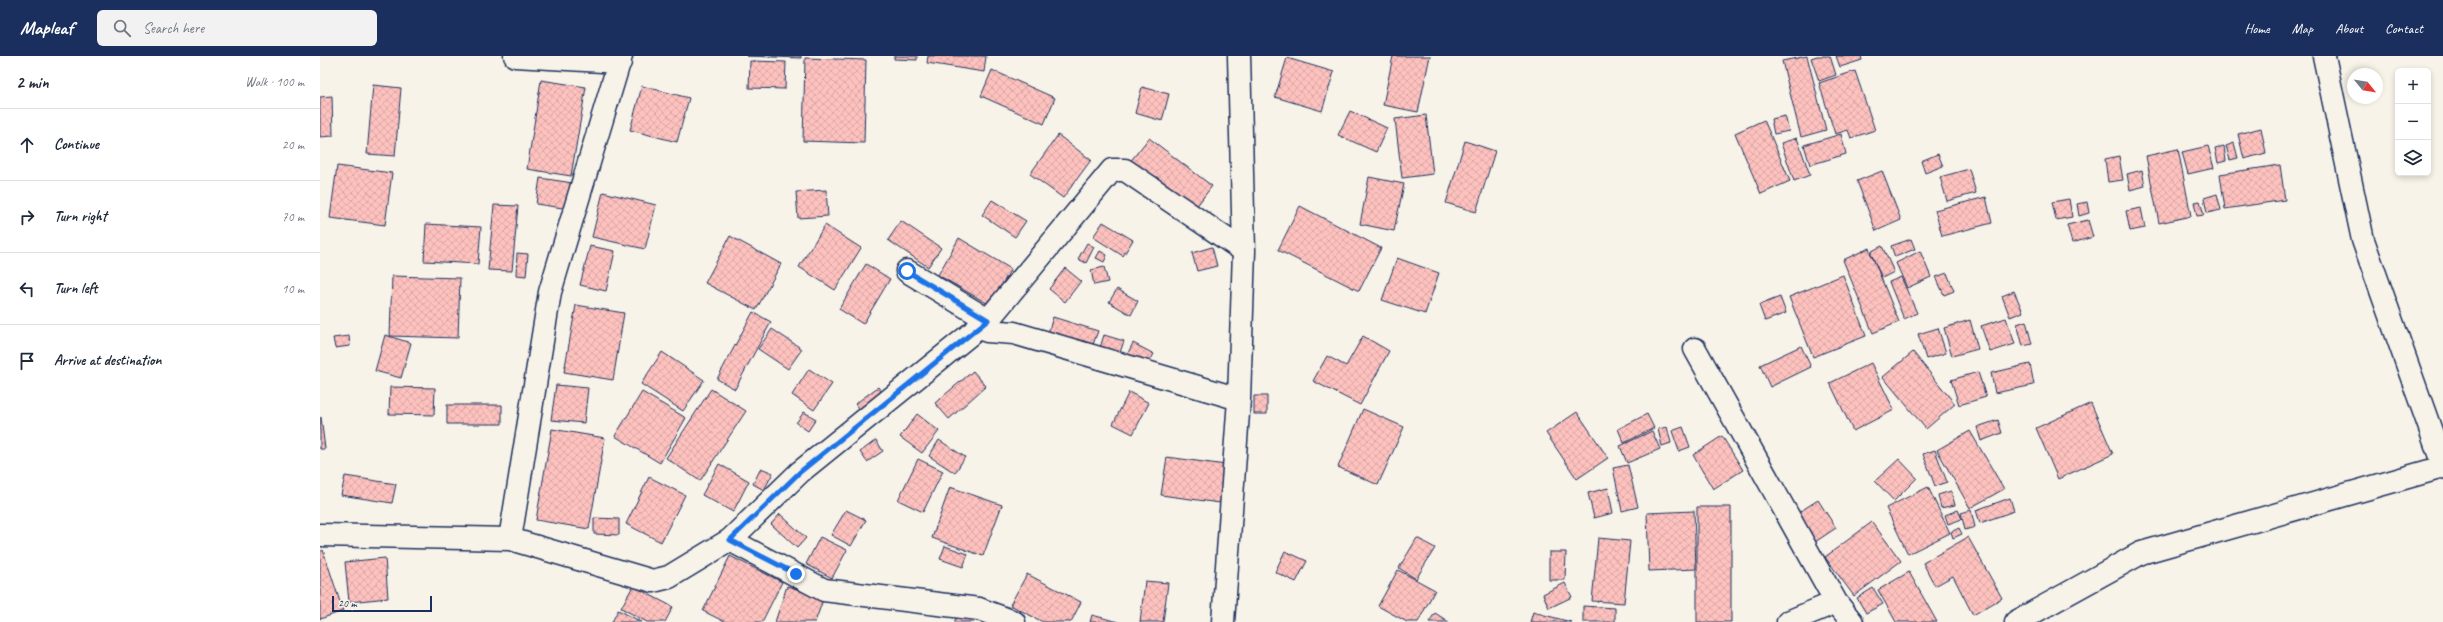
<!DOCTYPE html>
<meta charset="utf-8">
<style>
:root{--surface:#fff;--page:#f2f2f3;--text:#1f2937;--muted:#747a83;--line:#e0e1e3;--accent:#1b2f5e}
body{margin:0;font-family:Caveat,sans-serif;background:var(--page);color:var(--text)}
.controls{position:absolute;right:12px;top:12px;display:grid;overflow:hidden;border-radius:6px;box-shadow:0 2px 6px #0003}
.controls button{width:36px;height:36px;display:grid;place-items:center;padding:0;border:0;border-bottom:1px solid var(--line);background:var(--surface);color:var(--text);font:20px sans-serif}
.compass{position:absolute;left:2027px;top:12px;width:36px;height:36px;border-radius:50%;background:var(--surface);box-shadow:0 2px 6px #0003;rotate:120deg}
.scale{position:absolute;left:12px;bottom:10px;width:100px;box-sizing:border-box;padding-left:4px;border:2px solid #1b2f5e;border-top:0;font-size:11px;line-height:14px;white-space:nowrap;color:#1b2f5e;-webkit-text-stroke:3px #f7f3e8;paint-order:stroke}
.stop{position:absolute;width:12px;height:12px;margin:-9px;border:3px solid #1a73e8;border-radius:50%;background:#fff}
.stop.end{background:#1a73e8;border-color:#fff;box-shadow:0 1px 4px #0008}
.list{margin:0;padding:0;list-style:none}
h2{display:flex;justify-content:space-between;align-items:center;height:52px;margin:0;padding:0 16px;font-size:17px}
h2 small{font-size:13px;font-weight:400;color:var(--muted)}
.list li{display:grid;grid-template-columns:26px 1fr auto;gap:12px;align-items:center;box-sizing:border-box;height:72px;padding:0 16px;border-top:1px solid var(--line)}
.list b{display:block;font-size:15px;white-space:nowrap}
.list em{font-size:13px;font-style:normal;color:var(--muted)}
.icon{flex:none;width:22px;height:22px;fill:none;stroke:currentColor;stroke-width:2;stroke-linecap:round;stroke-linejoin:round}
.map{position:relative;flex:none;width:2123px;height:566px;overflow:hidden}
header{display:flex;align-items:center;gap:24px;box-sizing:border-box;height:56px;padding:0 20px;background:var(--accent);color:#fff}
header strong{font-size:19px}
nav{display:flex;gap:22px;margin-inline-start:auto;font-size:14px}
.search{width:280px;height:36px;background:var(--page);display:flex;align-items:center;gap:10px;box-sizing:border-box;padding:0 14px;border-radius:6px;color:var(--muted);font-size:15px}
main{display:flex}
aside{flex:1;background:var(--surface)}
.map>svg:first-child{display:block}
.building{fill:url(#building-cross-hatch);stroke:#1b2f5e}
.lines{fill:none;stroke-linecap:round;stroke-linejoin:round}
.minor-casing{stroke:#1b2f5e;stroke-width:25}
.minor{stroke:#f7f3e8;stroke-width:22}
.route{stroke:#1a73e8;stroke-width:5}
</style>
<header>
<strong>Mapleaf</strong>
<div class="search"><svg class="icon" aria-label="search" viewBox="0 0 24 24"><circle cx="10" cy="10" r="6"/><path d="M15 15l6 6"/></svg>Search here</div>
<nav><a>Home</a><a>Map</a><a>About</a><a>Contact</a></nav>
</header>
<main>
<aside>
<h2>2 min<small>Walk · 100 m</small></h2>
<ul class="list">
<li><svg class="icon" aria-label="ahead" viewBox="0 0 24 24"><path d="M12 20V5M6 11l6-6 6 6"/></svg><div><b>Continue</b></div><em>20 m</em></li>
<li><svg class="icon" aria-label="right" viewBox="0 0 24 24"><path d="M7 20v-9h11M14 6l5 5-5 5"/></svg><div><b>Turn right</b></div><em>70 m</em></li>
<li><svg class="icon" aria-label="left" viewBox="0 0 24 24"><path d="M17 20v-9H6M10 6l-5 5 5 5"/></svg><div><b>Turn left</b></div><em>10 m</em></li>
<li><svg class="icon" aria-label="arrive" viewBox="0 0 24 24"><path d="M6 21V4h12l-3 4 3 4H6"/></svg><div><b>Arrive at destination</b></div></li>
</ul>
</aside>
<div class="map">
<svg width="2123" height="566" viewBox="0 0 2123 566">
<defs>
<pattern id="building-cross-hatch" width="8" height="8" patternUnits="userSpaceOnUse"><rect width="8" height="8" fill="#fec2be"/><path d="M0 0l8 8M0 8l8-8" fill="none" stroke="#d9a7a6"/></pattern>
</defs>
<rect width="100%" height="100%" fill="#f7f3e8"/>
<filter id="ink" filterUnits="userSpaceOnUse"><feTurbulence type="fractalNoise" baseFrequency=".025" numOctaves="2"/><feDisplacementMap in="SourceGraphic" scale="8" xChannelSelector="R" yChannelSelector="G"/><feConvolveMatrix kernelMatrix="1 2 1 2 8 2 1 2 1" color-interpolation-filters="sRGB"/></filter>
<g filter="url(#ink)">
<path class="building" d="M 427,0 L 481,0 L 481,2 Z
M 574,0 L 597,0 L 597,4 L 574,3 Z
M 608,0 L 666,0 L 664,16 L 607,7 Z
M 1073,0 L 1110,0 L 1098,56 L 1063,49 Z
M 1487,0 L 1506,74 L 1481,81 L 1462,5 Z
M 1497,0 L 1510,0 L 1516,19 L 1499,25 L 1491,2 Z
M 1516,0 L 1541,0 L 1542,4 L 1520,11 Z
M 485,2 L 546,4 L 544,87 L 483,85 Z
M 967,2 L 1014,16 L 1002,55 L 955,41 Z
M 430,5 L 466,6 L 465,33 L 429,32 Z
M 672,14 L 735,42 L 724,68 L 661,40 Z
M 1535,15 L 1555,74 L 1531,82 L 1528,74 L 1515,78 L 1499,27 Z
M 221,24 L 266,31 L 251,120 L 207,113 Z
M 53,29 L 81,32 L 75,100 L 47,98 Z
M 322,30 L 369,42 L 357,86 L 310,74 Z
M 822,31 L 849,38 L 842,65 L 815,57 Z
M 12,40 L 13,80 L 0,81 L 0,41 Z
M 1030,55 L 1067,72 L 1056,96 L 1018,79 Z
M 1106,59 L 1113,118 L 1082,122 L 1075,63 Z
M 1465,60 L 1469,75 L 1454,78 L 1451,63 Z
M 1444,64 L 1470,125 L 1441,138 L 1415,77 Z
M 1941,72 L 1946,97 L 1924,103 L 1918,78 Z
M 1521,78 L 1526,98 L 1490,109 L 1484,89 Z
M 738,79 L 771,104 L 743,142 L 710,118 Z
M 829,82 L 892,130 L 873,155 L 809,107 Z
M 1477,82 L 1490,119 L 1474,125 L 1461,87 Z
M 1145,85 L 1175,95 L 1156,156 L 1126,147 Z
M 1914,87 L 1918,102 L 1910,104 L 1906,90 Z
M 1888,90 L 1894,112 L 1868,118 L 1862,96 Z
M 1904,90 L 1906,105 L 1898,107 L 1895,92 Z
M 1858,93 L 1871,160 L 1839,167 L 1826,100 Z
M 1618,98 L 1623,110 L 1605,117 L 1601,105 Z
M 1799,100 L 1803,124 L 1788,126 L 1785,103 Z
M 1960,109 L 1965,144 L 1905,153 L 1900,118 Z
M 17,110 L 72,117 L 65,169 L 10,162 Z
M 1649,113 L 1656,137 L 1627,145 L 1620,121 Z
M 1822,114 L 1825,130 L 1810,134 L 1807,118 Z
M 1562,115 L 1581,164 L 1556,175 L 1537,125 Z
M 1049,121 L 1084,128 L 1074,175 L 1040,168 Z
M 220,122 L 253,127 L 249,153 L 216,148 Z
M 506,134 L 508,160 L 478,162 L 476,136 Z
M 283,136 L 336,149 L 325,193 L 272,181 Z
M 1897,138 L 1901,154 L 1887,157 L 1884,142 Z
M 1666,141 L 1672,167 L 1622,180 L 1615,154 Z
M 1749,143 L 1752,161 L 1736,164 L 1732,146 Z
M 672,144 L 706,165 L 695,181 L 662,159 Z
M 1880,145 L 1884,159 L 1877,160 L 1874,146 Z
M 1767,146 L 1769,157 L 1759,160 L 1757,148 Z
M 174,149 L 198,150 L 192,215 L 168,214 Z
M 980,150 L 1061,192 L 1039,235 L 958,194 Z
M 1821,152 L 1825,172 L 1810,175 L 1806,155 Z
M 1768,164 L 1773,181 L 1752,187 L 1747,169 Z
M 581,165 L 621,192 L 608,211 L 568,184 Z
M 783,166 L 813,184 L 803,200 L 773,181 Z
M 106,168 L 161,171 L 158,208 L 104,205 Z
M 505,169 L 541,192 L 515,234 L 479,211 Z
M 410,180 L 461,208 L 436,254 L 385,227 Z
M 639,182 L 691,213 L 670,249 L 618,219 Z
M 1591,183 L 1595,193 L 1575,201 L 1571,190 Z
M 767,187 L 774,191 L 766,207 L 758,203 Z
M 270,190 L 295,195 L 286,235 L 260,229 Z
M 1562,190 L 1574,216 L 1562,222 L 1550,196 Z
M 892,191 L 897,210 L 877,215 L 872,197 Z
M 1549,192 L 1579,266 L 1553,277 L 1523,204 Z
M 780,195 L 787,199 L 784,206 L 776,202 Z
M 1600,195 L 1611,221 L 1587,232 L 1576,207 Z
M 197,197 L 208,198 L 206,220 L 196,219 Z
M 1077,202 L 1119,217 L 1105,258 L 1062,244 Z
M 546,208 L 570,223 L 543,268 L 519,253 Z
M 784,211 L 788,226 L 774,229 L 771,214 Z
M 745,212 L 761,225 L 745,246 L 729,233 Z
M 1627,217 L 1634,235 L 1624,239 L 1616,221 Z
M 1523,219 L 1546,280 L 1493,301 L 1469,241 Z
M 72,220 L 140,222 L 138,282 L 70,280 Z
M 1581,221 L 1597,257 L 1584,263 L 1569,226 Z
M 797,233 L 818,245 L 811,259 L 789,246 Z
M 1694,235 L 1703,256 L 1690,261 L 1682,240 Z
M 1460,241 L 1466,257 L 1445,265 L 1439,249 Z
M 256,249 L 304,257 L 293,324 L 244,316 Z
M 433,256 L 451,266 L 415,333 L 397,323 Z
M 733,261 L 778,275 L 772,291 L 728,277 Z
M 1686,262 L 1695,288 L 1670,296 L 1661,270 Z
M 1650,264 L 1658,293 L 1632,300 L 1624,272 Z
M 1706,265 L 1712,288 L 1703,290 L 1697,268 Z
M 1618,272 L 1626,297 L 1606,303 L 1598,278 Z
M 452,273 L 482,293 L 468,313 L 438,293 Z
M 65,279 L 91,287 L 81,322 L 55,315 Z
M 784,279 L 804,285 L 798,302 L 779,295 Z
M 29,280 L 30,290 L 15,292 L 13,282 Z
M 1043,280 L 1069,295 L 1040,349 L 993,325 L 1007,300 L 1026,310 Z
M 813,287 L 834,298 L 827,310 L 807,299 Z
M 1481,290 L 1491,311 L 1450,331 L 1440,309 Z
M 342,296 L 384,324 L 363,355 L 321,328 Z
M 1593,296 L 1635,348 L 1606,373 L 1563,321 Z
M 1551,307 L 1574,354 L 1533,375 L 1510,327 Z
M 1710,308 L 1714,329 L 1675,337 L 1671,317 Z
M 489,313 L 512,328 L 494,354 L 472,339 Z
M 653,315 L 666,330 L 629,363 L 615,347 Z
M 1658,316 L 1666,341 L 1639,349 L 1631,324 Z
M 236,329 L 268,332 L 264,367 L 231,364 Z
M 70,331 L 115,332 L 114,359 L 69,358 Z
M 558,331 L 571,348 L 548,365 L 535,348 Z
M 391,333 L 426,355 L 380,425 L 346,402 Z
M 322,336 L 366,362 L 340,407 L 295,380 Z
M 809,336 L 829,347 L 813,378 L 793,368 Z
M 934,340 L 947,340 L 947,358 L 934,358 Z
M 1771,347 L 1793,398 L 1738,423 L 1716,372 Z
M 127,349 L 182,349 L 182,368 L 127,368 Z
M 1043,353 L 1084,371 L 1058,429 L 1018,411 Z
M 484,356 L 496,363 L 488,375 L 476,367 Z
M 1257,356 L 1288,402 L 1257,423 L 1226,377 Z
M 597,358 L 619,375 L 602,397 L 580,381 Z
M 1327,358 L 1334,372 L 1304,387 L 1298,373 Z
M 1,361 L 5,393 L 0,393 L 0,362 Z
M 1678,364 L 1682,377 L 1661,385 L 1657,371 Z
M 1347,371 L 1351,387 L 1342,390 L 1338,373 Z
M 1363,371 L 1370,391 L 1359,395 L 1352,375 Z
M 232,373 L 285,382 L 269,473 L 216,464 Z
M 1332,375 L 1340,393 L 1307,407 L 1300,390 Z
M 1650,375 L 1684,433 L 1650,452 L 1617,394 Z
M 1402,380 L 1423,414 L 1393,433 L 1373,399 Z
M 556,384 L 563,395 L 547,406 L 540,396 Z
M 619,384 L 645,401 L 635,417 L 609,400 Z
M 1615,394 L 1627,426 L 1615,430 L 1603,398 Z
M 847,401 L 906,409 L 900,447 L 841,439 Z
M 598,403 L 623,415 L 603,456 L 578,444 Z
M 1579,403 L 1597,422 L 1574,445 L 1555,425 Z
M 399,408 L 429,425 L 413,456 L 382,439 Z
M 1308,409 L 1318,451 L 1302,455 L 1293,412 Z
M 441,412 L 453,417 L 444,434 L 433,428 Z
M 25,420 L 76,428 L 72,447 L 21,439 Z
M 329,421 L 365,439 L 341,486 L 306,468 Z
M 630,431 L 682,449 L 663,500 L 612,482 Z
M 1608,431 L 1630,477 L 1588,498 L 1566,452 Z
M 1288,432 L 1293,457 L 1274,462 L 1268,437 Z
M 1631,435 L 1635,449 L 1621,452 L 1618,439 Z
M 1690,442 L 1694,455 L 1660,467 L 1656,454 Z
M 1498,444 L 1516,472 L 1495,486 L 1476,458 Z
M 1377,451 L 1411,451 L 1411,566 L 1377,566 Z
M 526,454 L 546,464 L 531,490 L 511,479 Z
M 1638,454 L 1642,463 L 1628,468 L 1625,459 Z
M 1651,454 L 1655,471 L 1645,474 L 1641,457 Z
M 1374,455 L 1376,513 L 1329,515 L 1327,457 Z
M 460,458 L 486,482 L 477,492 L 451,468 Z
M 274,462 L 299,463 L 299,479 L 274,478 Z
M 1552,466 L 1581,505 L 1534,540 L 1505,501 Z
M 1639,472 L 1642,478 L 1633,482 L 1631,476 Z
M 500,481 L 527,494 L 512,522 L 486,508 Z
M 1648,481 L 1682,542 L 1653,559 L 1633,520 L 1615,530 L 1603,507 Z
M 1097,482 L 1115,492 L 1096,523 L 1079,512 Z
M 1278,482 L 1310,485 L 1304,547 L 1272,545 Z
M 625,490 L 648,498 L 643,511 L 620,503 Z
M 3,494 L 23,555 L 0,563 L 0,496 Z
M 965,495 L 987,505 L 976,526 L 955,516 Z
M 1229,496 L 1246,496 L 1245,524 L 1229,524 Z
M 410,500 L 462,526 L 442,566 L 405,566 L 383,555 Z
M 65,502 L 68,542 L 29,546 L 25,506 Z
M 1078,514 L 1115,534 L 1098,566 L 1087,566 L 1058,550 Z
M 1589,516 L 1617,566 L 1576,566 L 1558,534 Z
M 707,518 L 761,546 L 751,566 L 723,566 L 690,549 Z
M 825,525 L 848,527 L 843,566 L 820,566 Z
M 1245,527 L 1252,541 L 1229,552 L 1223,538 Z
M 313,530 L 353,551 L 345,566 L 327,566 L 301,552 Z
M 467,530 L 504,541 L 495,566 L 455,566 Z
M 1553,532 L 1563,548 L 1546,557 L 1537,542 Z
M 1263,550 L 1295,552 L 1295,566 L 1263,566 Z
M 642,553 L 657,562 L 654,566 L 634,566 Z
M 298,554 L 322,566 L 292,566 Z
M 1213,556 L 1251,566 L 1210,566 Z
M 1115,557 L 1129,566 L 1109,566 Z
M 772,559 L 798,566 L 770,566 Z"/>
<g class="lines">
<defs>
<path id="minor" d="M 195,0 L 300,6
M 2004,0 L 2043,184 L 2123,409
M 587,215 L 668,264 L 667,275 L 694,277 L 919,343
M 1375,293 L 1516,546 L 1532,566
M 0,479 L 190,483 L 333,525 L 349,521 L 410,484 L 480,416 L 668,264 L 792,114 L 805,114 L 924,195
M 190,483 L 230,236 L 301,0
M 410,484 L 504,534 L 659,553 L 694,566
M 903,566 L 919,343 L 924,195 L 919,0
M 1468,566 L 1516,546
M 1696,566 L 1821,497 L 2123,411"/>
</defs>
<use href="#minor" class="minor-casing"/>
<use href="#minor" class="minor"/>
</g>
</g>
<g class="lines" filter="url(#ink)">
<path class="route" d="M 476,518 L 410,484 L 480,416 L 668,264 L 587,215"/>
</g>
</svg>
<div class="controls">
<button>+</button>
<button>−</button>
<button><svg class="icon" aria-label="layers" viewBox="0 0 24 24"><path d="M12 4l9 5-9 5-9-5zM3 14l9 5 9-5"/></svg></button>
</div>
<svg class="compass" viewBox="-18 -18 36 36"><path d="M0-13l5 13h-10z" fill="#e53935"/><path d="M0 13l5-13h-10z" fill="#747a83"/></svg>
<div class="scale">20 m</div>
<div class="stop" style="left:587px;top:215px"></div>
<div class="stop end" style="left:476px;top:518px"></div>
</div>
</main>
